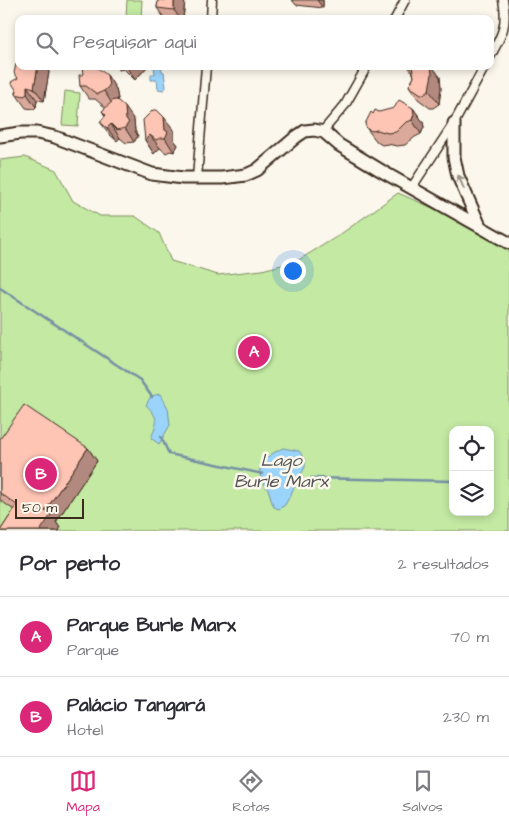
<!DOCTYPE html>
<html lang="pt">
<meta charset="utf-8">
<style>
:root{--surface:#fff;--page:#f2f2f3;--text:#2b2b33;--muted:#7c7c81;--line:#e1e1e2;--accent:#db2777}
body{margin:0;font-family:"Architects Daughter",sans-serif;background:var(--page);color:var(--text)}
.controls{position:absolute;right:15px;bottom:15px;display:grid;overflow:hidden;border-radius:10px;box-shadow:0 2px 8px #0003}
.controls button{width:45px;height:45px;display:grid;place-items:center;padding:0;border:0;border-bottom:1px solid var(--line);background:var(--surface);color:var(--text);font:25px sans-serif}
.scale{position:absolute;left:15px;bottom:12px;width:69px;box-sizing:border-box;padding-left:5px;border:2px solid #3b2a1e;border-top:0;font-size:14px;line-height:18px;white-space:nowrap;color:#3b2a1e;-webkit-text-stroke:4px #fbf7ec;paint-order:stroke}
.you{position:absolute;left:292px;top:270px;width:18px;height:18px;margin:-12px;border:4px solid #fff;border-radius:50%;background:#1a73e8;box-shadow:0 0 0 8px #1a73e833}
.badge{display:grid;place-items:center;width:32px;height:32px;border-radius:50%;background:var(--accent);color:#fff;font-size:16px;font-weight:700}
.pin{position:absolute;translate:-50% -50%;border:2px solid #fff;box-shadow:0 1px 5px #0006}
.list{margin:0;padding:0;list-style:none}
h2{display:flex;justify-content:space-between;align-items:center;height:65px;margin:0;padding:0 20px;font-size:21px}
h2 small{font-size:16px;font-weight:400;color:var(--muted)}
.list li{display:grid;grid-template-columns:32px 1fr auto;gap:15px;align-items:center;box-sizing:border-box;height:80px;padding:0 20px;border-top:1px solid var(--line)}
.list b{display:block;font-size:19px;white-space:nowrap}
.list p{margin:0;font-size:16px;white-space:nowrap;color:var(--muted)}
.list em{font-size:16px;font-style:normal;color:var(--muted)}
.icon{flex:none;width:28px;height:28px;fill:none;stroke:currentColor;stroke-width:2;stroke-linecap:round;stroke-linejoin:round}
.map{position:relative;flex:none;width:509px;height:531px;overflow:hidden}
.search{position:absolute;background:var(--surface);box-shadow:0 2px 8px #0003;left:15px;right:15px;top:15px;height:55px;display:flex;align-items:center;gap:12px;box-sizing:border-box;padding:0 18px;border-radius:10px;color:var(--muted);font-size:19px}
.sheet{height:225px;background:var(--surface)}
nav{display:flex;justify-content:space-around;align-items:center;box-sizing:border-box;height:70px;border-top:1px solid var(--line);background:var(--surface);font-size:14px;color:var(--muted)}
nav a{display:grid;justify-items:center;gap:2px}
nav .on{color:var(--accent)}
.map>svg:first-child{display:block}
.green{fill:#c3e9a3;stroke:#7f8a60;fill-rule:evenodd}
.water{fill:#9bd4fb;stroke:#7590a3}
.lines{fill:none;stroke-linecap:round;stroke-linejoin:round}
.stream{stroke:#7590a3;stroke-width:2.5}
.street-casing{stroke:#3b2a1e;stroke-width:11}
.secondary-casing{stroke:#3b2a1e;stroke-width:15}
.street{stroke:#fbf7ec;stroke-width:8}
.secondary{stroke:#fbf7ec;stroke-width:11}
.wall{fill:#daa99b;stroke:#3b2a1e}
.shaded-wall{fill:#b2897e;stroke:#3b2a1e}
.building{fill:#fec4b4;stroke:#3b2a1e}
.oneway{stroke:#9b9085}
.labels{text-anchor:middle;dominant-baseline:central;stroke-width:5;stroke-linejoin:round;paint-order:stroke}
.water-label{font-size:18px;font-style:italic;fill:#535455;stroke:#fbf7ec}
</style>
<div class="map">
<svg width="509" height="531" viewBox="0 0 509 531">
<rect width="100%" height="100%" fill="#fbf7ec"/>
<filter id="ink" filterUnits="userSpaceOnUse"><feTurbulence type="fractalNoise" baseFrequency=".02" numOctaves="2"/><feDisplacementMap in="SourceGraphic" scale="10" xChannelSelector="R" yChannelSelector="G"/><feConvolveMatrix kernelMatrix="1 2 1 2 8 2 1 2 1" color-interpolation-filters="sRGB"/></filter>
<g filter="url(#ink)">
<path class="green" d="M 127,0 L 142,0 L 141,19 L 126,18 Z
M 65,91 L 80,93 L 78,126 L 62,125 Z
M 25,157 L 56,170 L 73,201 L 100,216 L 135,216 L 159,233 L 171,261 L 218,275 L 262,270 L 297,261 L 338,236 L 398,193 L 509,241 L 509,531 L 0,531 L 0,160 ZM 453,430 L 490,430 L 490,512 L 453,512 Z"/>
<path class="water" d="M 154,66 L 161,66 L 162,71 L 164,72 L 166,87 L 164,90 L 158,89 L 157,80 L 151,80 L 151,74 L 155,74 Z
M 160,394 L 168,408 L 170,425 L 159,444 L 151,438 C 158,422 159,418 146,405 L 151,396 Z
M 283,448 L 299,451 L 305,459 L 305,467 L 285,505 L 279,509 L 274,507 C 271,502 271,497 269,492 C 267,487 263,483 261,478 C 255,462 271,454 283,448 Z"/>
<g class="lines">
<path class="stream" d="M 0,288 L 140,380 L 152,397
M 161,437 L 169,454 L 263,474
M 311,478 L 453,481"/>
<defs>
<path id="street" d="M 211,19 L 212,0
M 395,19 L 405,0
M 490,57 C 502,35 508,25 503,0
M 322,132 L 345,105 L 367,66
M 197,178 L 206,66
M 412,187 L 454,123 L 485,66"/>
<path id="secondary" d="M 454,123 L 454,157 L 458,176 L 480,226
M 0,136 L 20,133 L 37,133 L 55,137 L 152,174 L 183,178 L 222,178 L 246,175 L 257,170 L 296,137 L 305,131 L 314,130 L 324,132 L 339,145 L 385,173 L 509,243"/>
</defs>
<use href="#street" class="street-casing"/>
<use href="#secondary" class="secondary-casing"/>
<use href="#street" class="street"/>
<use href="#secondary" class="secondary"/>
</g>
<path class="wall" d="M 158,0 L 185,0 L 183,19 L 165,19 L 157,8 Z
M 292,0 L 323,0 L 323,8 L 296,5 Z
M 116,66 L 147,66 L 147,67 L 135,80 L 124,69 L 119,70 Z
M 408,66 L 432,66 L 440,77 L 441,88 L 439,104 L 433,108 L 430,108 L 418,99 L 409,86 L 414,77 L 413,73 L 412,72 Z
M 47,69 L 49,72 L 44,101 L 37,100 L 36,107 L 34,109 L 26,108 L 16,94 L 18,78 Z
M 83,75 L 107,75 L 116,89 L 118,99 L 117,100 L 134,120 L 135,131 L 138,136 L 134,142 L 126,143 L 120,138 L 117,141 L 110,135 L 100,122 L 105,116 L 102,111 L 106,108 L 95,99 L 89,99 L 80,86 Z
M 413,108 L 423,122 L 424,127 L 421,134 L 415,137 L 405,145 L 397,146 L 387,144 L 382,145 L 377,142 L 367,129 L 373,114 Z
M 153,110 L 174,130 L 174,140 L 178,145 L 174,152 L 170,151 L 166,153 L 160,148 L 154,154 L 145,140 Z
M 0,439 L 88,448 L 97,461 L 56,522 L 60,528 L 59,531 L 0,531 L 14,510 L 0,500 Z"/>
<path class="shaded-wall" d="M 174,0 L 185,0 L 183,19 L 180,19 L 174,10 Z
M 317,0 L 323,0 L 323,8 Z
M 38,66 L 48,66 L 47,69 L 49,72 L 44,101 L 34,88 Z
M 126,66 L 147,66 L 147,67 L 135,80 Z
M 431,66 L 432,66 L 440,77 L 441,88 L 439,104 L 429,90 Z
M 107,75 L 116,89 L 118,99 L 113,105 L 104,91 Z
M 27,86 L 37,100 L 36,107 L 27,94 Z
M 125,107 L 134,120 L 135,131 L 138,136 L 134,142 L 125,128 Z
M 413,108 L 423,122 L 424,127 L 421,134 L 412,120 Z
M 164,117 L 174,130 L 174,140 L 178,145 L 174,152 L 165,138 Z
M 111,124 L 120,138 L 117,141 L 107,128 Z
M 150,135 L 160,148 L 154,154 L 145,140 Z
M 88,448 L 97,461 L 56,522 L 60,528 L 59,531 L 40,531 L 45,511 Z"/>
<path class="building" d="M 158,0 L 174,0 L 174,10 L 157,8 Z
M 268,16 L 287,19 L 268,19 Z
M 16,64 L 19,65 L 19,66 L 38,66 L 34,88 L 27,86 L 27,94 L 24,96 L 16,94 L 17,91 L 11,82 L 18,78 L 14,73 Z
M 82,66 L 95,66 L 107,75 L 109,86 L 104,91 L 97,94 L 86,86 L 80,86 L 79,75 L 83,75 Z
M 412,66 L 431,66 L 432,74 L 429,90 L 424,94 L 421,94 L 409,86 L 414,77 Z
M 114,100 L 117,100 L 125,107 L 126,120 L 129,122 L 125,128 L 117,130 L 111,124 L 107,128 L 100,122 L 106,115 L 102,111 Z
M 399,100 L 413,108 L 414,114 L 412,120 L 405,123 L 396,132 L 388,133 L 377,130 L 372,131 L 367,129 L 365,124 L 371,112 L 373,114 L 375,110 L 379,112 L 394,108 Z
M 153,110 L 157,110 L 164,117 L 165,130 L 168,132 L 165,138 L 160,138 L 156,140 L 150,135 L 145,140 L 143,120 Z
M 24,405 L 88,448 L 45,511 L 51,515 L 40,531 L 0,531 L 17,505 L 0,493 L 0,439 Z"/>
<defs><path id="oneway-shaft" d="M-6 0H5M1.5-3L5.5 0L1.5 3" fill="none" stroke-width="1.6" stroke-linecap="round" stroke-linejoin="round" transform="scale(1.25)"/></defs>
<use class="oneway" href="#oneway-shaft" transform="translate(461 182) rotate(-112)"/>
</g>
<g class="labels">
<g class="water-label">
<text x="281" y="460">Lago<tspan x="281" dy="21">Burle Marx</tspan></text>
</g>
</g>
</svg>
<div class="controls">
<button><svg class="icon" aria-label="locate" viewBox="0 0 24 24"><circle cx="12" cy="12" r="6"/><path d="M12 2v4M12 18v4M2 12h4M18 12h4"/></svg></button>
<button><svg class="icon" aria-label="layers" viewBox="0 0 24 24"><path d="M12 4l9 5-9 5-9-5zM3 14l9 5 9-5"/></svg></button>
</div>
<div class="scale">50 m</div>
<div class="you"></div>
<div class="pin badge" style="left:254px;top:352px">A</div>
<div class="pin badge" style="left:41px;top:474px">B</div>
<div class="search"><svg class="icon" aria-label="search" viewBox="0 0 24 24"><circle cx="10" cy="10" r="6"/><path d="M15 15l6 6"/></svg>Pesquisar aqui</div>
</div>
<section class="sheet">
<h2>Por perto<small>2 resultados</small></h2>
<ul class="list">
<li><span class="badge">A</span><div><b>Parque Burle Marx</b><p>Parque</p></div><em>70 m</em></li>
<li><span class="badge">B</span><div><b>Palácio Tangará</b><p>Hotel</p></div><em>230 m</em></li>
</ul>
</section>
<nav>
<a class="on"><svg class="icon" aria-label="map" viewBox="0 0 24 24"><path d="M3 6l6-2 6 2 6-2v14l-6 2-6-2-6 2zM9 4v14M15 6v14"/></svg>Mapa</a>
<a><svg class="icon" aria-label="directions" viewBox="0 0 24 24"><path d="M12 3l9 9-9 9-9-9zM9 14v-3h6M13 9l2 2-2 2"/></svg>Rotas</a>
<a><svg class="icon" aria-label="saved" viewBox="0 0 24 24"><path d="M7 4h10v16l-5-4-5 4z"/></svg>Salvos</a>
</nav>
